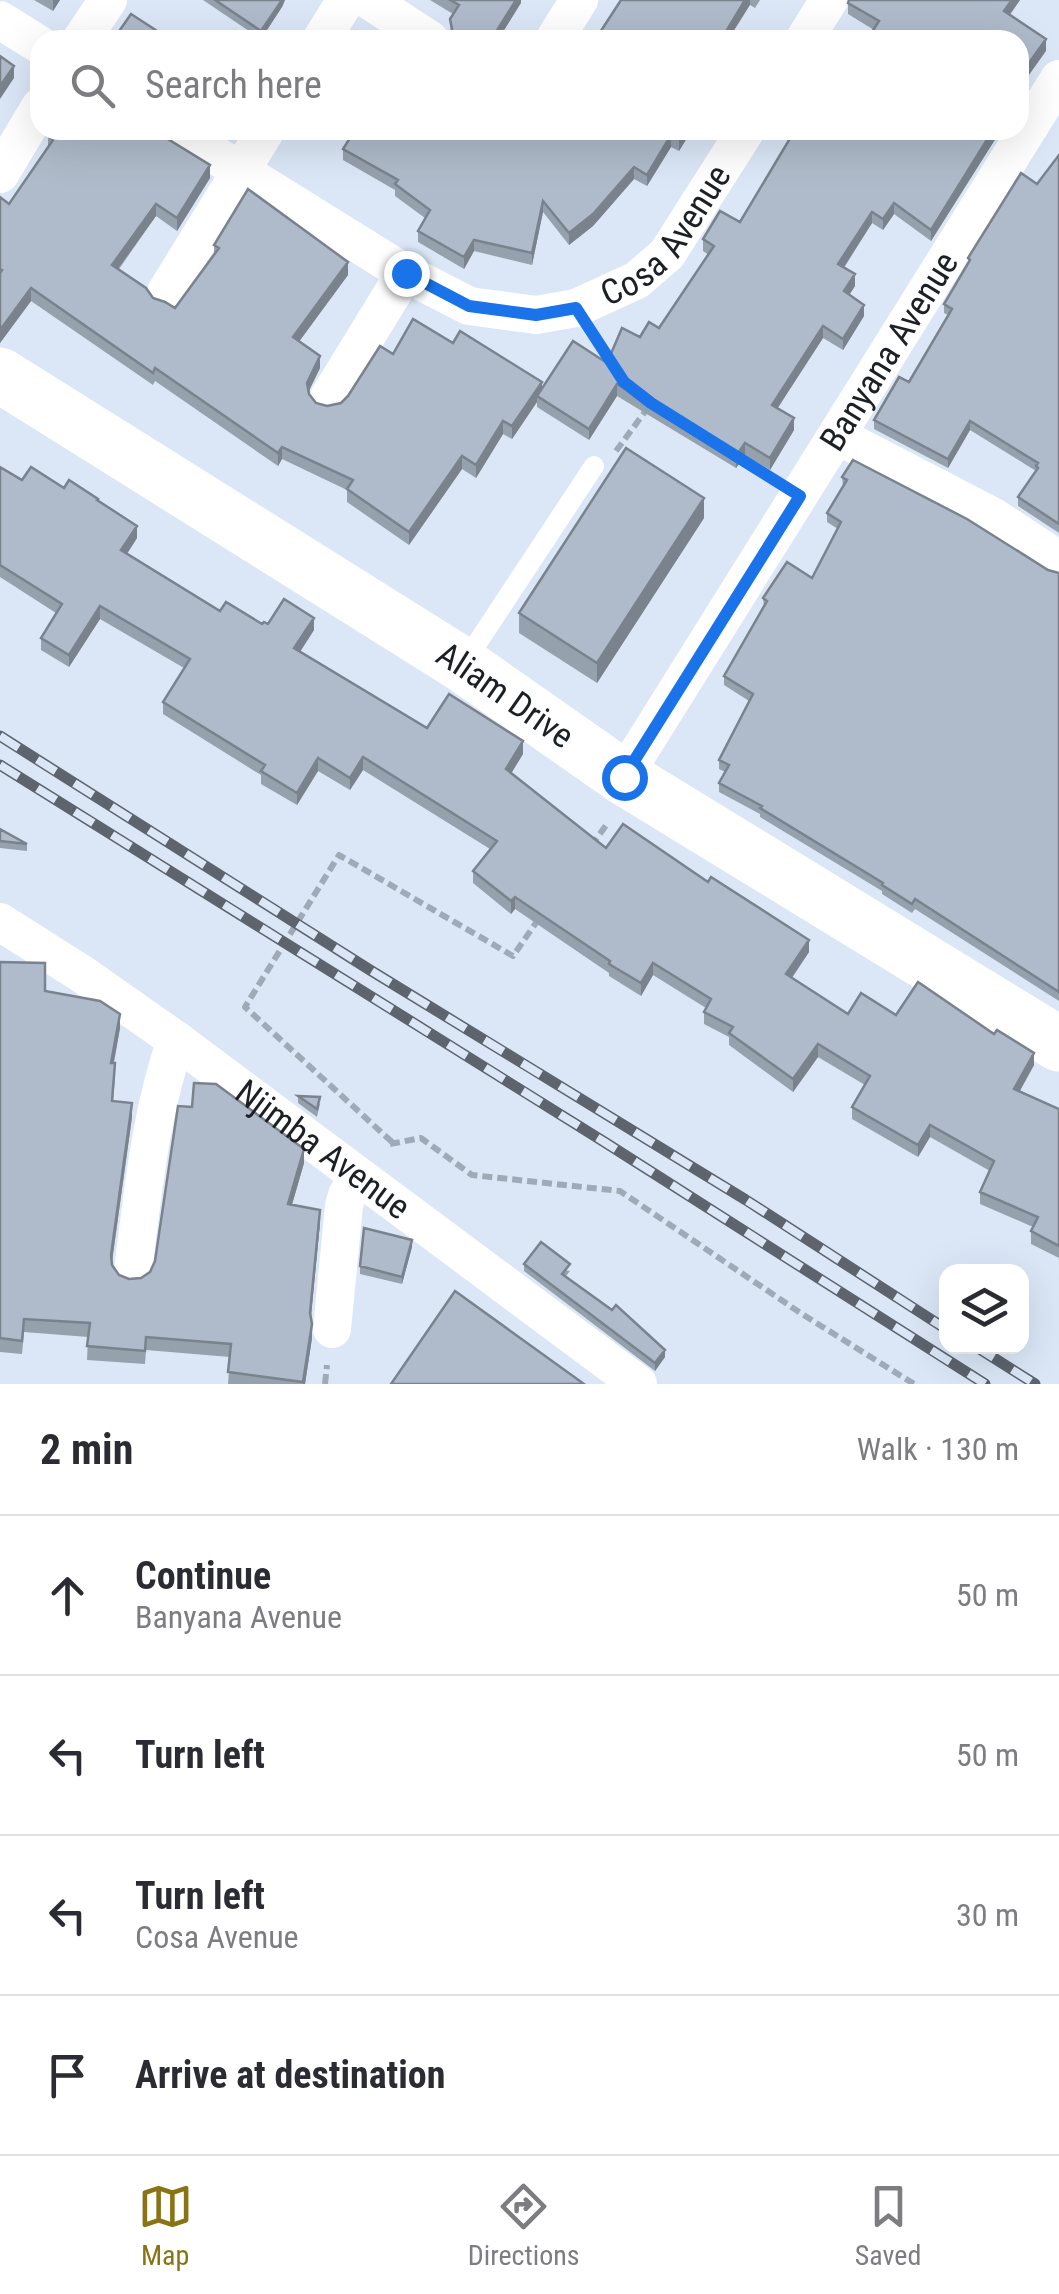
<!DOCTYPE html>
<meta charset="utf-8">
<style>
:root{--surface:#fff;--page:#f2f2f3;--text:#2b2b33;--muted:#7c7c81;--line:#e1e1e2;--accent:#897315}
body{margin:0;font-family:"Roboto Condensed",sans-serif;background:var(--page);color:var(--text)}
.controls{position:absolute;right:30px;bottom:30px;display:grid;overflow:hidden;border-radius:20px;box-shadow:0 10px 40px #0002}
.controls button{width:90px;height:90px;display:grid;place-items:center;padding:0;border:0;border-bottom:2px solid var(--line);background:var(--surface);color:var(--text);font:50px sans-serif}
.stop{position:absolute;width:30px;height:30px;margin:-22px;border:8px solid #1a73e8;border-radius:50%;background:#fff}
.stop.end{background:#1a73e8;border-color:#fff;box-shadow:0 2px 10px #0008}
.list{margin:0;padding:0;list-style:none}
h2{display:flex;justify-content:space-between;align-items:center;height:130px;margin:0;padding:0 40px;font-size:42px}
h2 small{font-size:32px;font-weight:400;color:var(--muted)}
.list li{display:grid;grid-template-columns:65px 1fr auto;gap:30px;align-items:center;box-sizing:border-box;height:160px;padding:0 40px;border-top:2px solid var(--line)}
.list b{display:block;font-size:38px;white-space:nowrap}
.list p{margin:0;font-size:32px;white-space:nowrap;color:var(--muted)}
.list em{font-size:32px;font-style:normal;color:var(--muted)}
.icon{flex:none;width:55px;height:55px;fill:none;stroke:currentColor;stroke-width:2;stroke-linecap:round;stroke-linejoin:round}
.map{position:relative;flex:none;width:1059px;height:1384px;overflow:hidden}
.search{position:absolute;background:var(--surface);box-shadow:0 10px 40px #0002;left:30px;right:30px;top:30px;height:110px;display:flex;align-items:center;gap:25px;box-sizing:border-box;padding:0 35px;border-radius:30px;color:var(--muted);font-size:38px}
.sheet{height:770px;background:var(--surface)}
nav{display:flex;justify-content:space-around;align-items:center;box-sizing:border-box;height:140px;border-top:2px solid var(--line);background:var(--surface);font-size:28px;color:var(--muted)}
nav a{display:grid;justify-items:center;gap:5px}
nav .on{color:var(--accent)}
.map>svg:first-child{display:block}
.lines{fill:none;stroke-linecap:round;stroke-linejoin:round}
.path{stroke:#a0aab6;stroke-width:6;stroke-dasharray:10 5;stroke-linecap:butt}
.lane{stroke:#fff;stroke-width:20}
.street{stroke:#fff;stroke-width:38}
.secondary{stroke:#fff;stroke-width:55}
.rail-casing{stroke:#5d646d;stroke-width:11}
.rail{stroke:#dbe7f7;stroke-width:8;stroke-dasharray:22;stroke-linecap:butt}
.wall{fill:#96a1ae}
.shaded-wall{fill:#7a838d}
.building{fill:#afbbca;stroke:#7a838d;stroke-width:2.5}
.route{stroke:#1a73e8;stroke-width:12}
.labels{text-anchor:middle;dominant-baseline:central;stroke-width:8;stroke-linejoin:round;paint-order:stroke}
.street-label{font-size:35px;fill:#1b2025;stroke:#dbe7f7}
</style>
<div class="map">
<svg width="1059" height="1384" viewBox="0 0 1059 1384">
<rect width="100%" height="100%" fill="#dbe7f7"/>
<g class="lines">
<path class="path" d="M 595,339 L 613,366
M 616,451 L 647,409
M 735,455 L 767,475
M 591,846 L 607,824
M 392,1142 L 245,1007 L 339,855 L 513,956 L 540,917
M 390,1144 L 421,1138 L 472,1175 L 620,1191 L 802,1314 L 914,1384
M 325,1384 L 327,1365"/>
<path class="lane" d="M 464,663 L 594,466"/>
<g class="street">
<path d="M 369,0 L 430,40"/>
<path d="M 0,20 L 40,45"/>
<path d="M 81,40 L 108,0"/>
<path d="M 321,40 L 346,0"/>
<path d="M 554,40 L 579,0"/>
<path d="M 804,40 L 829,0"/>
<path id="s1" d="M 175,130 L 405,273 L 469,306 L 536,315 L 576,308 L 637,280 L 667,254 L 746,130"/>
<path d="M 0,174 L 40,107"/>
<path d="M 166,292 L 266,130"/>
<path d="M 329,397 L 405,273"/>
<path d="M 838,436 L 992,516 L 1059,560"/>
<path id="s2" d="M 623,777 L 1059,79"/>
<path id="s3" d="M 0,922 L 82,974 L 176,1040 L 638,1384"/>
<path d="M 133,1271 C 143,1192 150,1115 176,1040"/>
<path d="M 332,1329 L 344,1206 L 347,1195 L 357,1176"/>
</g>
<path class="secondary" id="s4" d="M 0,375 L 463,665 L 623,777 L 1059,1044"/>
<defs>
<path id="rail" d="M 0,736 L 370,970 L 746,1200 L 946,1329
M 0,765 L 606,1143 L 985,1384
M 975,1346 L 1035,1384"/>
</defs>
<use href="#rail" class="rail-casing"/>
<use href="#rail" class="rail"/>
</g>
<path class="wall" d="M 34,0 L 60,0 L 53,11 Z
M 203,0 L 285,0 L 282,7 L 261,39 Z
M 430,0 L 521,0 L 521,3 L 451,34 L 450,19 L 453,14 Z
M 621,0 L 760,0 L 755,8 L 750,5 Z
M 849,0 L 1020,0 L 1010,15 L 1046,51 L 874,30 L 848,14 L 848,3 Z
M 692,130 L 679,151 L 671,147 L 647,186 L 634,179 L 593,226 L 569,245 L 543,212 L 532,265 L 474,251 L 464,269 L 418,242 L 418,231 L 425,218 L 395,196 L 395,190 L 343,160 L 343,149 Z
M 795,130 L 1001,130 L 931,241 L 894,214 L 883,230 L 872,223 L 844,268 L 855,286 L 849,295 L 864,316 L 843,350 L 823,338 L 777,408 L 794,430 L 770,470 L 745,455 L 736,468 L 617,396 L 589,440 L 537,407 L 537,402 L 512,439 L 503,434 L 476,478 L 462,469 L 409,545 L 347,502 L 347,490 L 282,459 L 278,466 L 155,381 L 153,385 L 31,301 L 0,343 L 0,197 L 9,204 L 48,148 L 48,136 L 210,178 L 177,231 L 156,216 L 119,269 L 153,298 L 175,308 L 214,255 L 214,245 L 348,275 L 299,341 L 320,368 L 308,392 L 309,394 L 316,403 L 327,406 L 341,403 L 393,354 L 453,343 L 542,388 L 607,363 L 640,337 L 659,328 L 709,255 L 703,251 L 703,239 L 740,222 Z
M 1059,155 L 1059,533 L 1018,506 L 1018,497 L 1036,471 L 970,430 L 948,468 L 874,429 L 874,420 L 909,382 L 948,315 L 944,313 L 944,304 L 968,263 L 968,258 L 1037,184 Z
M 0,467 L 22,480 L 64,488 L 98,501 L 137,538 L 127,554 L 220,611 L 262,624 L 314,630 L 300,652 L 427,728 L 523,754 L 511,773 L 606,848 L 809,952 L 792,978 L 848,1014 L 896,1015 L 1034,1065 L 1020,1091 L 1059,1109 L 1059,1258 L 1031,1244 L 1031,1231 L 1033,1227 L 980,1204 L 980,1192 L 990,1171 L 930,1137 L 918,1157 L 852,1119 L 852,1107 L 865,1085 L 818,1057 L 793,1092 L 729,1045 L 729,1037 L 704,1024 L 704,1012 L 706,1008 L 653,975 L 641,996 L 609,976 L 609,973 L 515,909 L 511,914 L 473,883 L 473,871 L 490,849 L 363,770 L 350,790 L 318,771 L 297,805 L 261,784 L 261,775 L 163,714 L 163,702 L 184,668 L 100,619 L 69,667 L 41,650 L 41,638 L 56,613 L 0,577 Z
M 842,477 L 1048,570 L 1059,573 L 1059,1001 L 915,909 L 912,913 L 882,894 L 882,891 L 760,817 L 760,814 L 719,792 L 719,783 L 725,772 L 719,769 L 719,760 L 749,701 L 724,685 L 724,676 L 764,608 L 763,598 L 812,578 L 838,529 L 827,522 L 827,513 L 843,487 Z
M 704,518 L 597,683 L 519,633 L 519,613 Z
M 0,829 L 27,844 L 27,851 L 0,848 Z
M 0,962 L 45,991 L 120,1028 L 114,1063 L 115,1077 L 113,1101 L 132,1117 L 112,1262 L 112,1265 L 119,1275 L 129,1279 L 141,1278 L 304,1163 L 292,1205 L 320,1223 L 310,1318 L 312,1338 L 305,1384 L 228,1384 L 230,1357 L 146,1350 L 145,1364 L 87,1360 L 88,1337 L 24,1332 L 22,1354 L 0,1352 Z
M 298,1096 L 320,1104 L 317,1117 L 298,1103 Z
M 412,1247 L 402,1284 L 360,1274 L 360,1266 Z
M 524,1264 L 570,1271 L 566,1276 L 665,1357 L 655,1371 L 524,1271 Z"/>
<path class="shaded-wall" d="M 53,0 L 60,0 L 53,11 Z
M 281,0 L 285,0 L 282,7 L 261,39 L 261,31 Z
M 516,0 L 521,0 L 521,3 L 498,40 L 491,40 Z
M 745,0 L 750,0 L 750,5 L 728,40 L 721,40 Z
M 1012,0 L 1020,0 L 1004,22 L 1004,11 Z
M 1046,39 L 1046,51 L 1019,89 L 1019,77 Z
M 14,66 L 14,78 L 0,99 L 0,86 Z
M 685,130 L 692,130 L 679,151 L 679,139 Z
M 993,130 L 1001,130 L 931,241 L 931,230 Z
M 671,135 L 671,147 L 647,186 L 647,175 Z
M 210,165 L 210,178 L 177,231 L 177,218 Z
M 634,167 L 634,179 L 593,226 L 569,245 L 569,233 Z
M 543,201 L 543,212 L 532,265 L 532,253 Z
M 894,203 L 894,214 L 883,230 L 883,219 Z
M 156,204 L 156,216 L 112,277 L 112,265 Z
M 872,212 L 872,223 L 838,276 L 838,264 Z
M 474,240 L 474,251 L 464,269 L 464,257 Z
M 348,262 L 348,275 L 293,350 L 293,337 Z
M 855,274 L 855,286 L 844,303 L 844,291 Z
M 31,288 L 31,301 L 0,343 L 0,330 Z
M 864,305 L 864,316 L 843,350 L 843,339 Z
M 823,326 L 823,338 L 772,417 L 772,405 Z
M 320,356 L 320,368 L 307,395 L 307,383 Z
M 542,382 L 542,395 L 537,396 L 537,402 L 512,439 L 512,426 Z
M 617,384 L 617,396 L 589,440 L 589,429 Z
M 794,418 L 794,430 L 770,470 L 770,458 Z
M 503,421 L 503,434 L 476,478 L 476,465 Z
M 970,421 L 970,430 L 948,468 L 948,459 Z
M 745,443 L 745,455 L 736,468 L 736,456 Z
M 282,447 L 282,459 L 278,466 L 278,453 Z
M 462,456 L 462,469 L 409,545 L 409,532 Z
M 704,498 L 704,518 L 597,683 L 597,663 Z
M 137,526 L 137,538 L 121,563 L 121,550 Z
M 100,606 L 100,619 L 69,667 L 69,655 Z
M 314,618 L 314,630 L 294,661 L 294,648 Z
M 523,741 L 523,754 L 506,782 L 506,769 Z
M 363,757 L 363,770 L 350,790 L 350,778 Z
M 318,758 L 318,771 L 297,805 L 297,793 Z
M 515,897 L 515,909 L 511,914 L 511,901 Z
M 809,940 L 809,952 L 786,986 L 786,974 Z
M 653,963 L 653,975 L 641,996 L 641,983 Z
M 120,1014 L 120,1028 L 111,1077 L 111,1063 Z
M 818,1044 L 818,1057 L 793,1092 L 793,1079 Z
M 1034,1053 L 1034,1065 L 1014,1101 L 1014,1089 Z
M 132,1103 L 132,1117 L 111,1268 L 111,1255 Z
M 930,1125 L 930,1137 L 918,1157 L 918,1145 Z
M 304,1149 L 304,1163 L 288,1218 L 288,1204 Z
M 320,1210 L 320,1223 L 310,1327 L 310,1313 Z
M 412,1240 L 412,1247 L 402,1284 L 402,1277 Z
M 312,1324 L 312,1338 L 305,1384 L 303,1384 Z
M 665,1350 L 665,1357 L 655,1371 L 655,1363 Z"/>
<path class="building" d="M 215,0 L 282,0 L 261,31 Z
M 450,0 L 516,0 L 491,40 L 449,40 L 452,29 L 450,19 L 459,5 Z
M 621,0 L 745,0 L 721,40 L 595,40 Z
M 849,0 L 1012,0 L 1004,11 L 1046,39 L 1019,77 L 1019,40 L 867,40 L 879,21 L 848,3 Z
M 131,14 L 171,40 L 113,40 Z
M 0,56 L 14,66 L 0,86 Z
M 52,130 L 157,130 L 163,136 L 210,165 L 177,218 L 156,204 L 112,265 L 146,288 L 153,298 L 165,302 L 175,308 L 219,248 L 214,245 L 248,189 L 348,262 L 293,337 L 320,356 L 307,383 L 309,394 L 316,403 L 327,406 L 341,403 L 348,396 L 380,346 L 393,354 L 413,319 L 453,343 L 460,331 L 542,382 L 512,426 L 503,421 L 476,465 L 462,456 L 409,532 L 347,489 L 353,480 L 282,447 L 278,453 L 155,368 L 153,373 L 31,288 L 0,330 L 0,273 L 2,270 L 0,269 L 0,197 L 9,204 L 53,140 L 48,136 Z
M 355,130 L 685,130 L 679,139 L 671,135 L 647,175 L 634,167 L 593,214 L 569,233 L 543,201 L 532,253 L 474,240 L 464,257 L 418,231 L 430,210 L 395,184 L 398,180 L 343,149 Z
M 795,130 L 993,130 L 931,230 L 894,203 L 883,219 L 872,212 L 838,264 L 855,274 L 844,291 L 864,305 L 843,339 L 823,326 L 772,405 L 794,418 L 770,458 L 745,443 L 736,456 L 617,384 L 589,429 L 537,396 L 573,341 L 607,363 L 622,328 L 640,337 L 649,322 L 659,328 L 714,246 L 703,239 L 720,211 L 740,222 Z
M 1059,155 L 1059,524 L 1018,497 L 1038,468 L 1036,466 L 1038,463 L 970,421 L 948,459 L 874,420 L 899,377 L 909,382 L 952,309 L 944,304 L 970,260 L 968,258 L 1021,173 L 1037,184 Z
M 626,448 L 704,498 L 597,663 L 519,613 Z
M 853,460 L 967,519 L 1048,570 L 1059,573 L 1059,992 L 915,899 L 912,904 L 882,885 L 883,883 L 760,808 L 762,806 L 719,783 L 729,765 L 719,760 L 753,694 L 724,676 L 767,601 L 763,598 L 787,562 L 812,578 L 841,522 L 827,513 L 847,480 L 842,477 Z
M 0,467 L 22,480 L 31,467 L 64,488 L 69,480 L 98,499 L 97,500 L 137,526 L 121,550 L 220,611 L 226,602 L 262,624 L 264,622 L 268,624 L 284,599 L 314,618 L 294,648 L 427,728 L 449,694 L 523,741 L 506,769 L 606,848 L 623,824 L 708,882 L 711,877 L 809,940 L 786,974 L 848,1014 L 861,993 L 896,1015 L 918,982 L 994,1034 L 997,1030 L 1034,1053 L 1014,1089 L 1059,1109 L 1059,1246 L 1031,1231 L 1038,1217 L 980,1192 L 994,1161 L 930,1125 L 918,1145 L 852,1107 L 870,1076 L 818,1044 L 793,1079 L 729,1033 L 733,1027 L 704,1012 L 711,999 L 653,963 L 641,983 L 609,964 L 610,961 L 515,897 L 511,901 L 473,871 L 497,841 L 363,757 L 350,778 L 318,758 L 297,793 L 261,771 L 265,765 L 163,702 L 190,659 L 100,606 L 69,655 L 41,638 L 62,604 L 0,565 Z
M 0,829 L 27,844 L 0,841 Z
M 0,962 L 45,963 L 45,991 L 100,1001 L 120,1014 L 111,1063 L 115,1063 L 112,1101 L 132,1103 L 111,1255 L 112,1265 L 119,1275 L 129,1279 L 141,1278 L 150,1272 L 155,1261 L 178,1106 L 192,1107 L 194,1083 L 216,1084 L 304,1149 L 288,1204 L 320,1210 L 310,1313 L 312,1324 L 303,1382 L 228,1372 L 231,1344 L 146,1337 L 145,1351 L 87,1346 L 90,1323 L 24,1319 L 22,1341 L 0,1338 Z
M 298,1096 L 320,1097 L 317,1109 Z
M 364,1228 L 412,1240 L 402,1277 L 360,1266 Z
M 541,1242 L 570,1264 L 562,1274 L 612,1310 L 616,1305 L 665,1350 L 655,1363 L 524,1264 Z
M 455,1291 L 584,1384 L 391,1384 Z"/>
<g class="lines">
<path class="route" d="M 406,273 L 469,306 L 536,315 L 576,308 L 624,382 L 651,403 L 800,496 L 624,777"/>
</g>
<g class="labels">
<g class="street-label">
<text stroke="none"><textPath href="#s1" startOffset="570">Cosa Avenue</textPath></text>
<text stroke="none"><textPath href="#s2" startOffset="502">Banyana Avenue</textPath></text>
<text stroke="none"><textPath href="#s4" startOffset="598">Aliam Drive</textPath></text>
<text stroke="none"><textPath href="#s3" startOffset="395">Njimba Avenue</textPath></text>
</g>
</g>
</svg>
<div class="controls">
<button><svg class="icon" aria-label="layers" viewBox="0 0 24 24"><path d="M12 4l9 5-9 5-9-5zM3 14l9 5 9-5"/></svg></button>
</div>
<div class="stop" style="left:624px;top:777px"></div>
<div class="stop end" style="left:406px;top:273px"></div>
<div class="search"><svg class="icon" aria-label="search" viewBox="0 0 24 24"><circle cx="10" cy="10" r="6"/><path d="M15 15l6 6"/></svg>Search here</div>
</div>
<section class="sheet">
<h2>2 min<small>Walk · 130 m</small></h2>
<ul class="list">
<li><svg class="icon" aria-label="ahead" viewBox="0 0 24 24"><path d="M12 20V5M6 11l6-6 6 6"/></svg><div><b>Continue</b><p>Banyana Avenue</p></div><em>50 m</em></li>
<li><svg class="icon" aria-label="left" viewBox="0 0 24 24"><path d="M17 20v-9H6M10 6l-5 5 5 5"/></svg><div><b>Turn left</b></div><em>50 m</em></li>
<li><svg class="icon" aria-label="left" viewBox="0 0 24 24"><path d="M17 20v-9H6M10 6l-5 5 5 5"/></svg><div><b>Turn left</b><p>Cosa Avenue</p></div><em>30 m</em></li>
<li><svg class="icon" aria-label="arrive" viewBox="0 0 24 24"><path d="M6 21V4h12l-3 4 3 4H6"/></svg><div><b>Arrive at destination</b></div></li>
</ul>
</section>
<nav>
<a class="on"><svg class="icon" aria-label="map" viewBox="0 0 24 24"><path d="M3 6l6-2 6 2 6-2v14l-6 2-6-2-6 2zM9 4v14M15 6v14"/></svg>Map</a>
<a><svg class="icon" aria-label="directions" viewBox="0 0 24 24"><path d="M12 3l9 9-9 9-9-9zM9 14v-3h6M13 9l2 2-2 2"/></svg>Directions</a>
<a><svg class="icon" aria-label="saved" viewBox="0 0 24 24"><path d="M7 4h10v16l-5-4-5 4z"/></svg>Saved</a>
</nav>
